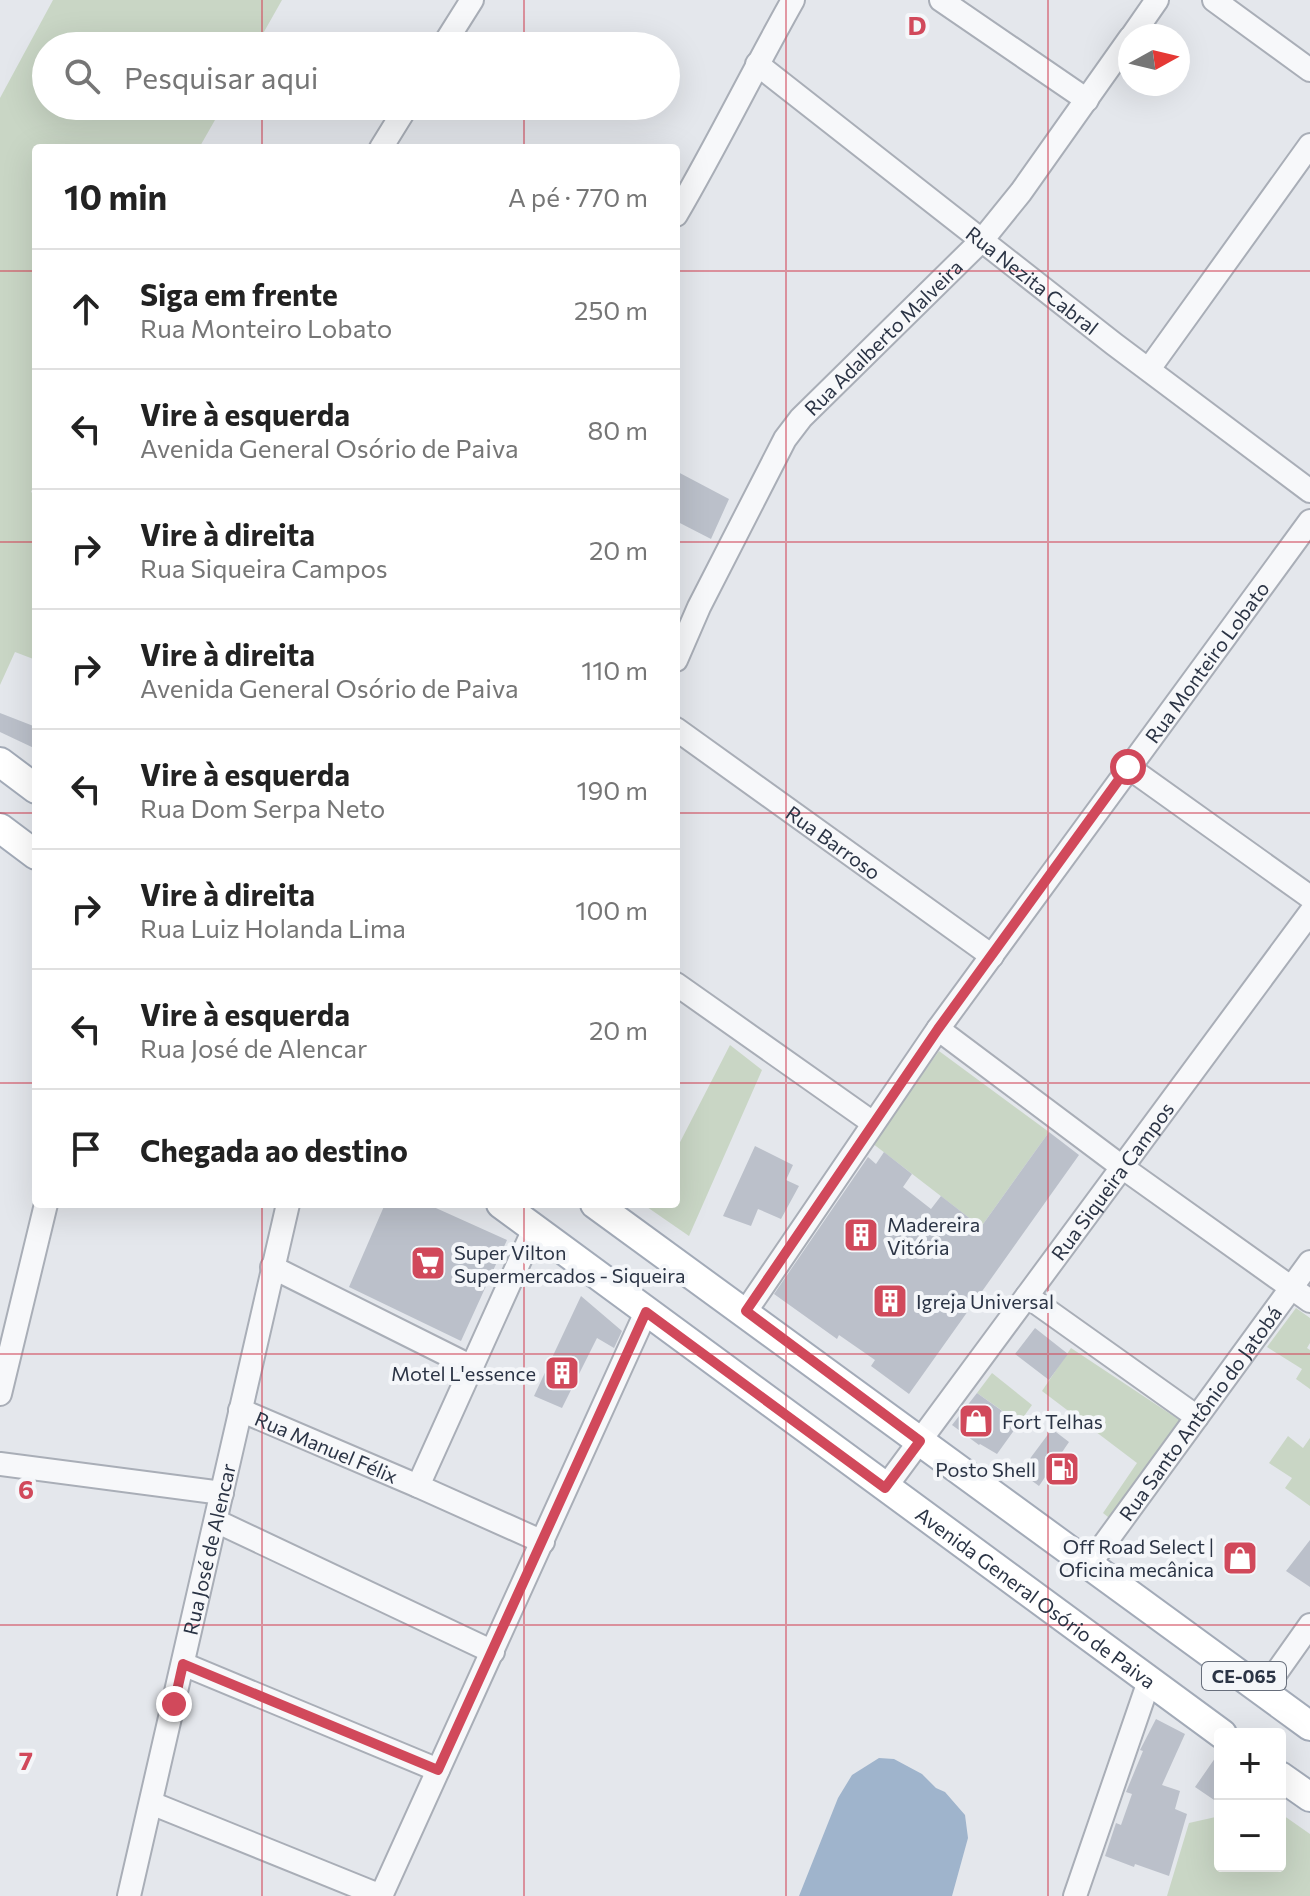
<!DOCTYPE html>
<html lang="pt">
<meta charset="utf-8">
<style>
:root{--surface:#fff;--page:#f2f2f2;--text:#222;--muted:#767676;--line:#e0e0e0}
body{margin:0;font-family:Commissioner,sans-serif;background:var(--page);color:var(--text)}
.controls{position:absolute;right:24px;bottom:24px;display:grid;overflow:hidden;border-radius:8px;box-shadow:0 8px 32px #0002}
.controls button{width:72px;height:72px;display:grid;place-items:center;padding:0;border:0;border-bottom:2px solid var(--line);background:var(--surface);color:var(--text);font:40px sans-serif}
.compass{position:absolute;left:1118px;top:24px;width:72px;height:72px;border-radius:50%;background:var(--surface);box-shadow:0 8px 32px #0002;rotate:82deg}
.stop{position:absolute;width:24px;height:24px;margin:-18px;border:6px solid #d1495b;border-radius:50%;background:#fff}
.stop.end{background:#d1495b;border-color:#fff;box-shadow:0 2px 8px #0008}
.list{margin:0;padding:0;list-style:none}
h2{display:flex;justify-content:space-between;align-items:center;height:104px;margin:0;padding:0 32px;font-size:34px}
h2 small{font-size:26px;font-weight:400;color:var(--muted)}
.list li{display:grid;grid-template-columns:52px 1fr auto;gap:24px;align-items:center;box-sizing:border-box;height:120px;padding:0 32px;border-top:2px solid var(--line)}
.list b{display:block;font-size:30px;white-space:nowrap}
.list p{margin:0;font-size:26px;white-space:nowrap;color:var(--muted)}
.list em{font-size:26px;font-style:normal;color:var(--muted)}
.icon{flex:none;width:44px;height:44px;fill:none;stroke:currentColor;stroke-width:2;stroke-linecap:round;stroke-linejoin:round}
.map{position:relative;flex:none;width:1310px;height:1896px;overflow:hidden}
.search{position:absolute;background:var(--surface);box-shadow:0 8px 32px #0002;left:32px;top:32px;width:648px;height:88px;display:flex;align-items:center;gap:20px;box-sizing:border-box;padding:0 28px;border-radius:44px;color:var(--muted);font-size:30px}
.panel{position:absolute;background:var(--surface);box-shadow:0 8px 32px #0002;left:32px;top:144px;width:648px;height:1064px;border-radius:8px}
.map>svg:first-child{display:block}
.green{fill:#c9d6c5}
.water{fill:#9fb4cc}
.building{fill:#bbc0ca}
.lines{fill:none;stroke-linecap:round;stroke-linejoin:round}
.minor-casing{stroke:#a9aeb7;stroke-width:26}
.major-casing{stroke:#a3abb8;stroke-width:32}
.minor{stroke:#f7f8fa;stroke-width:22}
.major{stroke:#fff;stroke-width:28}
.route{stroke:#d1495b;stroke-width:10}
.grid{fill:none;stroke:#d1495b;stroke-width:2;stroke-opacity:0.55}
.labels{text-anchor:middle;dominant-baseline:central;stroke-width:8;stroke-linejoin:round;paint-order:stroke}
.shield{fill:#f4f6f9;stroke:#676e7b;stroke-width:2}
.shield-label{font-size:18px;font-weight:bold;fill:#2b3445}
.street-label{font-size:20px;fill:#2b3445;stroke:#f4f6f9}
.poi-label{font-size:20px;fill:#2b3445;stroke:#f4f6f9;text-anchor:start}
.grid-label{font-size:26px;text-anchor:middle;font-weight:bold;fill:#d1495b;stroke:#f4f6f9;stroke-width:8;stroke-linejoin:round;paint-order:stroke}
</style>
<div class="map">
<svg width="1310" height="1896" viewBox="0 0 1310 1896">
<rect width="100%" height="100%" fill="#e4e7ec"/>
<path class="green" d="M 53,0 L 282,0 L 256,46 L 46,46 L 46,106 L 223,106 L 199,148 L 36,148 L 36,481 L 31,492 L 36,495 L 36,660 L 15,652 L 0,685 L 0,98 Z
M 730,1045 L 762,1070 L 689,1236 L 647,1207 L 648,1204 L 676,1204 L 676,1150 Z
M 939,1051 L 1049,1132 L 981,1227 L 872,1143 Z
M 1296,1308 L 1310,1318 L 1310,1343 L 1307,1348 L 1310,1350 L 1310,1389 L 1296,1379 L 1302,1369 L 1267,1347 Z
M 1071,1348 L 1184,1423 L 1113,1521 L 1103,1513 L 1137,1463 L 1042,1391 Z
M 992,1373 L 1032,1405 L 1015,1429 L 1000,1418 L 1004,1412 L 977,1393 Z
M 1288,1436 L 1303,1448 L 1310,1438 L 1310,1506 L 1285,1488 L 1292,1478 L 1269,1463 Z
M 1280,1813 L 1310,1834 L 1310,1896 L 1167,1896 L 1189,1823 L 1220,1816 L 1220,1866 L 1280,1866 Z"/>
<path class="water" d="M 879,1758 L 894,1759 L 922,1774 L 936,1788 L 945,1792 L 965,1815 L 968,1838 L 952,1896 L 799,1896 L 838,1798 L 852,1775 Z"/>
<path class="building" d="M 676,471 L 729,499 L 711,539 L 676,521 Z
M 0,713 L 36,727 L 36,749 L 0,732 Z
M 1049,1132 L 1079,1155 L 909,1394 L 871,1366 L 875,1360 L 839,1335 L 837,1339 L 774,1294 L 868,1157 L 876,1164 L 884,1152 L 912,1174 L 903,1187 L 931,1209 L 941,1196 L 981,1227 Z
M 755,1146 L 793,1165 L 786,1180 L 799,1186 L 781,1219 L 758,1209 L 751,1226 L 723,1216 Z
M 385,1204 L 427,1204 L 507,1240 L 461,1341 L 349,1287 Z
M 581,1296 L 622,1331 L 614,1348 L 597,1338 L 562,1408 L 534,1396 Z
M 1035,1328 L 1068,1354 L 1049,1380 L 1015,1354 Z
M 977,1393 L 1005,1413 L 1000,1418 L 1015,1429 L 997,1454 L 980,1444 L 979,1445 L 952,1425 Z
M 1052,1429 L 1069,1442 L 1039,1486 L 1020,1472 Z
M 1310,1540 L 1310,1587 L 1286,1571 Z
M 1156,1719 L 1185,1734 L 1162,1785 L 1180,1791 L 1175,1809 L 1187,1814 L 1169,1876 L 1135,1864 L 1134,1867 L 1105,1856 L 1116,1823 L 1121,1825 L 1132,1794 L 1126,1792 L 1143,1751 L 1140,1750 Z
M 1220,1751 L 1220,1804 L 1195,1787 Z"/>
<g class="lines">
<defs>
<g id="minor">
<path d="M 941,0 L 1087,100"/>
<path d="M 1214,0 L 1310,70"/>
<path d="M 1132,36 L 1157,0"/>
<path d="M 443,46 L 472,0"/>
<path id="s1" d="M 757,64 L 1114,344 L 1310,491"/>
<path d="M 381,148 L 407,106"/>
<path d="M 676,215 C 717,145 753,71 793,0"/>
<path d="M 1149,369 L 1310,145"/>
<path id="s2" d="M 676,660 L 699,607 L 785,439 L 801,418 L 983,239 L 1021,192 L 1130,38"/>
<path id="s3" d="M 676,729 L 992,956"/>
<path d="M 1128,767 L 1310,897"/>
<path d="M 676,984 L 873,1123"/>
<path d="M 938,1029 L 1122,1167 L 1310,1301"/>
<path d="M 272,1267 L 470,1366"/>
<path d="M 1027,1296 L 1197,1417"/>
<path id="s4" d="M 746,1311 L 938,1029 L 1310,521"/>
<path d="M 0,1394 L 46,1204"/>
<path id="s5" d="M 240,1410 L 418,1486 L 534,1229"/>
<path d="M 0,1464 L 222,1493"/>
<path d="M 418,1486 L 543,1542"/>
<path id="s6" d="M 885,1488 L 1310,913"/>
<path d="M 216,1521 L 493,1652"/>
<path id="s7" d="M 1089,1565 L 1310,1262"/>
<path d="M 183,1664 L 438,1770"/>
<path d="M 1264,1690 L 1310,1625"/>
<path d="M 151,1803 L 381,1896 L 646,1312"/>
<path id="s8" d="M 129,1896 L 288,1204"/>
<path d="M 1075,1896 L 1149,1681"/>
</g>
<g id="major">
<path d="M 0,762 L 36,789"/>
<path d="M 0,828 L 36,855"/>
<path id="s9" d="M 501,1204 L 1222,1734"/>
<path d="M 595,1204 L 1310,1726"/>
<path d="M 1280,1776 L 1310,1797"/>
</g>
</defs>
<use href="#minor" class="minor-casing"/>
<use href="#major" class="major-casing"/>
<use href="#minor" class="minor"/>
<use href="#major" class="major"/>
</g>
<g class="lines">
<path class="route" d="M 174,1704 L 183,1664 L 438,1770 L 646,1312 L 885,1488 L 920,1441 L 746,1311 L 938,1029 L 1128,767"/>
</g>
<path class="grid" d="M 262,0 L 262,46M 524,0 L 524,46M 786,0 L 786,1896M 1048,0 L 1048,1896M 262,106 L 262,148M 524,106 L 524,148M 0,271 L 36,271M 676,271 L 1310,271M 0,542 L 36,542M 676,542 L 1310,542M 0,813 L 36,813M 676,813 L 1310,813M 0,1083 L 36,1083M 676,1083 L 1310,1083M 262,1204 L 262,1896M 524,1204 L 524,1896M 0,1354 L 1310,1354M 0,1625 L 1310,1625"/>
<defs>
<symbol id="building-square" viewBox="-11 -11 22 22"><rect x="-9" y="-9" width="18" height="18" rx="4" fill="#d1495b" stroke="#f4f6f9"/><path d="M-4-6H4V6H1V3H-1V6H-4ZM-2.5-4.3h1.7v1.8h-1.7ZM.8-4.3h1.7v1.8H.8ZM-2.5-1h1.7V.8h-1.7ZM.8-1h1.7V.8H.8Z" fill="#fff"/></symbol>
<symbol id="supermarket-square" viewBox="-11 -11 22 22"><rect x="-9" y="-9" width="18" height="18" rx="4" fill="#d1495b" stroke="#f4f6f9"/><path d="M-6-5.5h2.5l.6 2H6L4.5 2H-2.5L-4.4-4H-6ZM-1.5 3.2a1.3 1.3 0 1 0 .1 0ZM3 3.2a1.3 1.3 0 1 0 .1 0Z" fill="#fff"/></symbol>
<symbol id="shop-square" viewBox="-11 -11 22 22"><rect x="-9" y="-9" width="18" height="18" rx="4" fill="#d1495b" stroke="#f4f6f9"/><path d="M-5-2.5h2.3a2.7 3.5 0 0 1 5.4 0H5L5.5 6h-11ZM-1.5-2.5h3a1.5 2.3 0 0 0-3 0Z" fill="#fff"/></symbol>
<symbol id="fuel-square" viewBox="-11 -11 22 22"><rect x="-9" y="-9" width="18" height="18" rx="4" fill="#d1495b" stroke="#f4f6f9"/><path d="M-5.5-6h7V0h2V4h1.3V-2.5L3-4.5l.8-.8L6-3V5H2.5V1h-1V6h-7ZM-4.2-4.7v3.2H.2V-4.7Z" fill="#fff"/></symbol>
</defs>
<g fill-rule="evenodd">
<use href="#building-square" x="841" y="1215" width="40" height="40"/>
<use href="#supermarket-square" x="408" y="1243" width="40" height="40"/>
<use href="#building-square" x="870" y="1281" width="40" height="40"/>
<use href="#building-square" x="542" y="1353" width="40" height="40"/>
<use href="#shop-square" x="956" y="1401" width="40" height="40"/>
<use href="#fuel-square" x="1042" y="1449" width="40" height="40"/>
<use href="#shop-square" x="1220" y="1538" width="40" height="40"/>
</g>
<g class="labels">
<rect class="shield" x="1202" y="1662" width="84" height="28" rx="6"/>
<g class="shield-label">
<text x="1244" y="1676">CE-065</text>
</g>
<g class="street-label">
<text stroke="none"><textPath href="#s1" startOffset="350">Rua Nezita Cabral</textPath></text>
<text stroke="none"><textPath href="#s2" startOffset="388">Rua Adalberto Malveira</textPath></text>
<text stroke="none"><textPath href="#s4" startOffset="796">Rua Monteiro Lobato</textPath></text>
<text stroke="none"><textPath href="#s3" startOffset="194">Rua Barroso</textPath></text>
<text stroke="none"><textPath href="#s6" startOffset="382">Rua Siqueira Campos</textPath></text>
<text stroke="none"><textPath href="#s7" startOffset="188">Rua Santo Antônio do Jatobá</textPath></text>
<text stroke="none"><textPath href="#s5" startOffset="94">Rua Manuel Félix</textPath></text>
<text stroke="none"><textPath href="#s8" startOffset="356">Rua José de Alencar</textPath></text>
<text stroke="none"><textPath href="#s9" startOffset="664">Avenida General Osório de Paiva</textPath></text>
</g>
<g class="poi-label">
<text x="887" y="1224">Madereira<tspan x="887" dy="23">Vitória</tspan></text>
<text x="454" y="1252">Super Vilton<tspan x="454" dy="23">Supermercados - Siqueira</tspan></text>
<text x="916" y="1301">Igreja Universal</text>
<text x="536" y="1373" text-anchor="end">Motel L'essence</text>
<text x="1002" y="1421">Fort Telhas</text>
<text x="1036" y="1469" text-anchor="end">Posto Shell</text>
<text x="1214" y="1546" text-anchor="end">Off Road Select |<tspan x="1214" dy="23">Oficina mecânica</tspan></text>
</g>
</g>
<g class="grid-label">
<text x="917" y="35">D</text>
<text x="26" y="1499">6</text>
<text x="26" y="1770">7</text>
</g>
</svg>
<div class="controls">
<button>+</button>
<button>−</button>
</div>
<svg class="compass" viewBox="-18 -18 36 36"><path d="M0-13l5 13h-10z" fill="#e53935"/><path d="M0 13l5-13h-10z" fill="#767676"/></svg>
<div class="stop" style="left:1128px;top:767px"></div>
<div class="stop end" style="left:174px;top:1704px"></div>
<div class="search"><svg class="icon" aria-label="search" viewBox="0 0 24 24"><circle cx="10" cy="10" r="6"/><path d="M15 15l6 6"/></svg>Pesquisar aqui</div>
<section class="panel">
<h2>10 min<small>A pé · 770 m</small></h2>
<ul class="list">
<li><svg class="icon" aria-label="ahead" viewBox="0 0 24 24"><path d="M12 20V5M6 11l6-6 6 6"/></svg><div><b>Siga em frente</b><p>Rua Monteiro Lobato</p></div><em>250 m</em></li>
<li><svg class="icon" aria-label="left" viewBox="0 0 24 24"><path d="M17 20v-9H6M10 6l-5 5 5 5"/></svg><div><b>Vire à esquerda</b><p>Avenida General Osório de Paiva</p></div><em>80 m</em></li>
<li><svg class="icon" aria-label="right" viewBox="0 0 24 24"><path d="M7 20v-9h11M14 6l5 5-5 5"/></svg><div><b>Vire à direita</b><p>Rua Siqueira Campos</p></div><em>20 m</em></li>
<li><svg class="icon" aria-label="right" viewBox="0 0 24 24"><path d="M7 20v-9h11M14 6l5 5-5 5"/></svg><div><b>Vire à direita</b><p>Avenida General Osório de Paiva</p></div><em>110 m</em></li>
<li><svg class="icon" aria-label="left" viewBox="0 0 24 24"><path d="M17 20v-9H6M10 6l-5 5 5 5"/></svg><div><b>Vire à esquerda</b><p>Rua Dom Serpa Neto</p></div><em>190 m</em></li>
<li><svg class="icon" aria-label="right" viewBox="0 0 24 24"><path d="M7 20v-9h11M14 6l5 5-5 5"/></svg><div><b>Vire à direita</b><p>Rua Luiz Holanda Lima</p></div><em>100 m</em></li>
<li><svg class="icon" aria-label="left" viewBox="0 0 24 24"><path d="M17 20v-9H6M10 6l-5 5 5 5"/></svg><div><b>Vire à esquerda</b><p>Rua José de Alencar</p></div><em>20 m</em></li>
<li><svg class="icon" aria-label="arrive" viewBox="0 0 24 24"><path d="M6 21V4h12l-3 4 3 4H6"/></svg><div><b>Chegada ao destino</b></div></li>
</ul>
</section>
</div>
